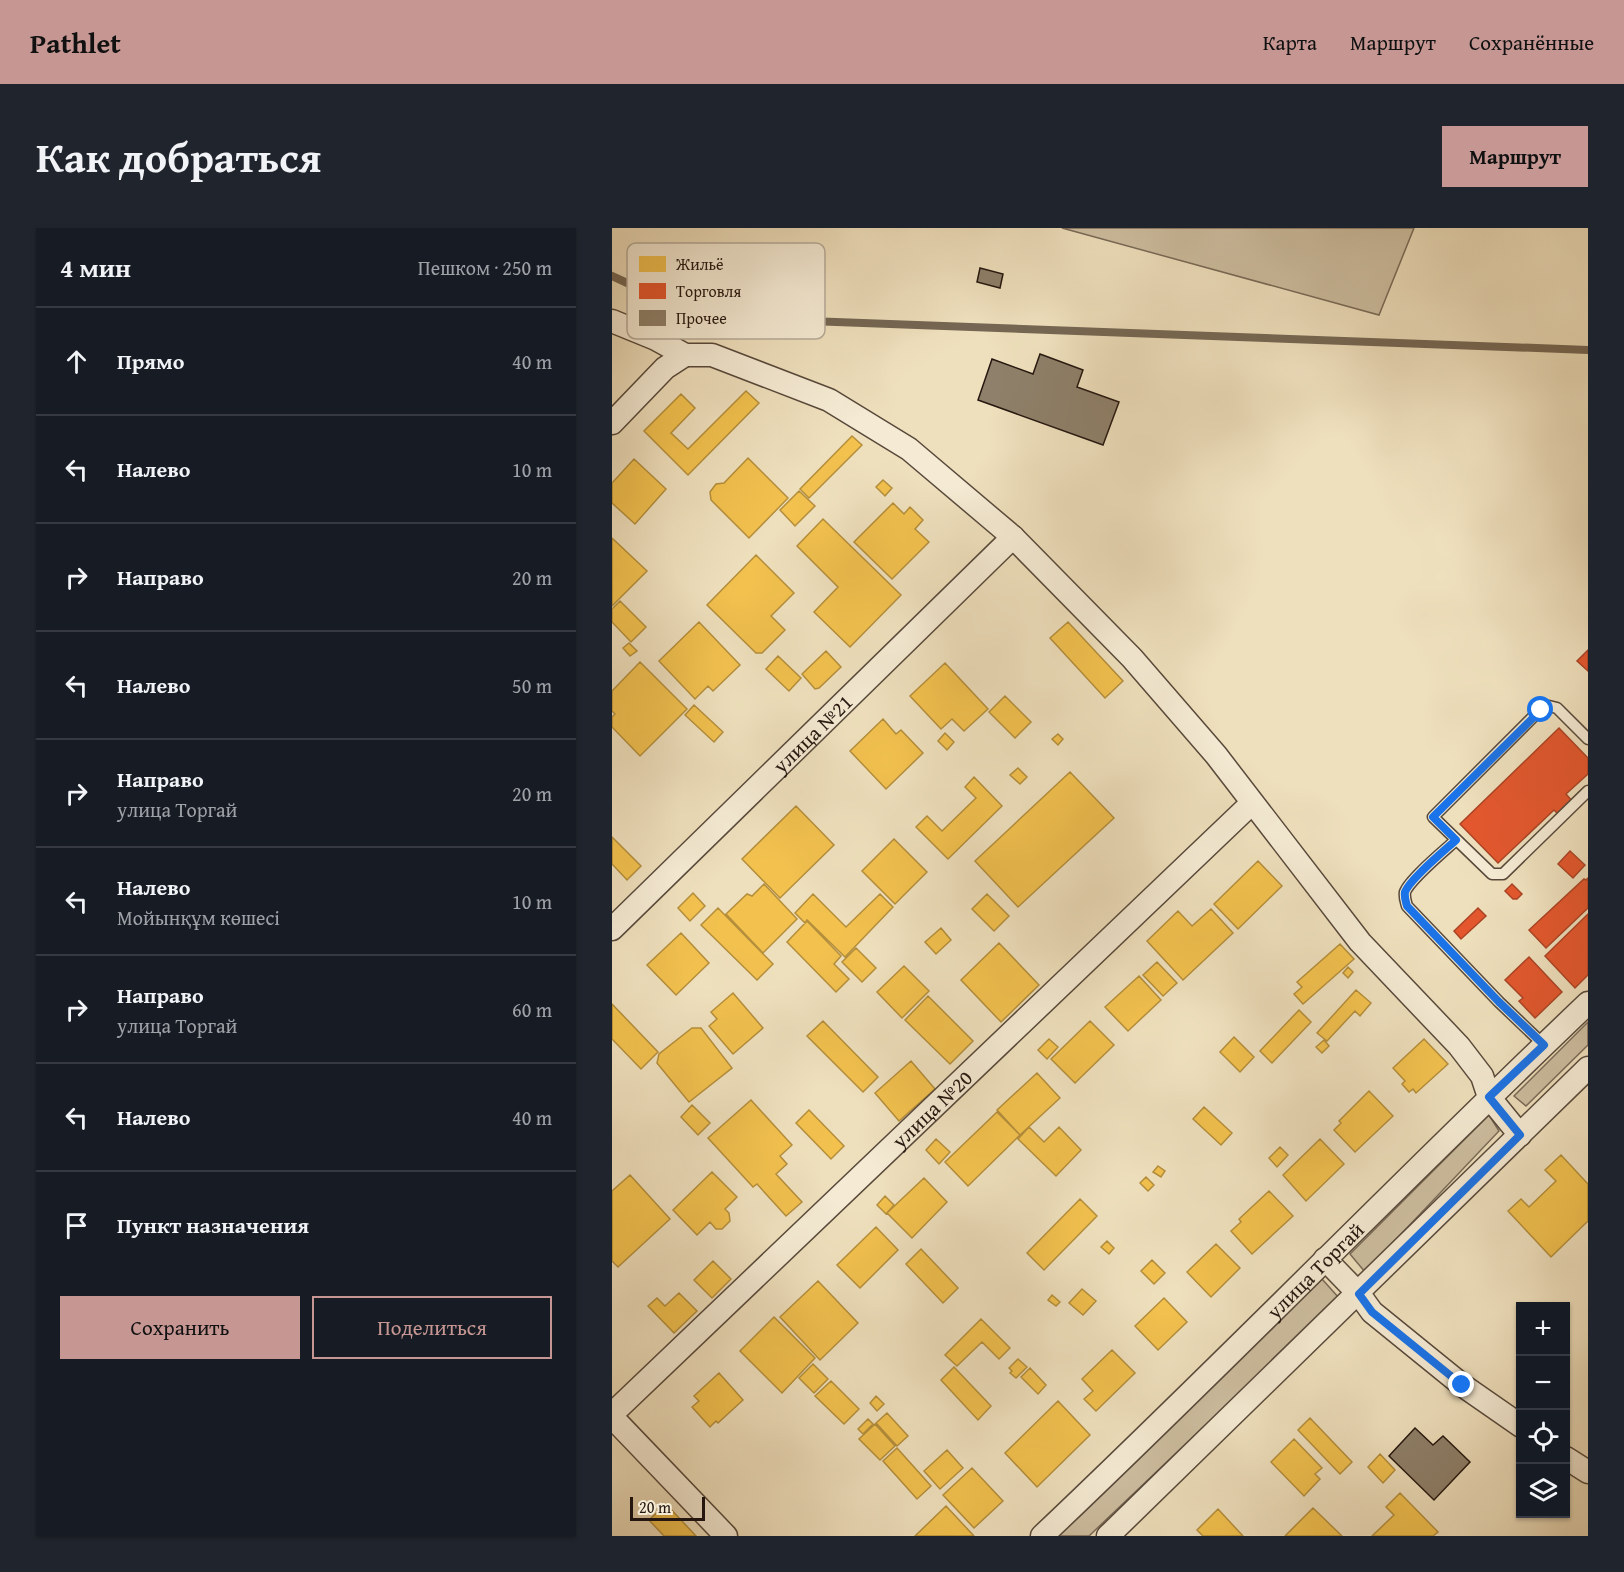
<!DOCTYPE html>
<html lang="ru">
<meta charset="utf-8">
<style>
:root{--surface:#171b24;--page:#20242c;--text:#f1f3f6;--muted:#9ea1a6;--line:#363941;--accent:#c59692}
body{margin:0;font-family:"Gentium Book Plus",serif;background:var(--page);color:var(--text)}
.controls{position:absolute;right:18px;bottom:18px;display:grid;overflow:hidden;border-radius:0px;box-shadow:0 2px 4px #0004}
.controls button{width:54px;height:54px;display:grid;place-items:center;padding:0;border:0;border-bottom:2px solid var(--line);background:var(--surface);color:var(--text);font:30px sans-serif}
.scale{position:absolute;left:18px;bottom:15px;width:75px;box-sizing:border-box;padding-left:6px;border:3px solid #251710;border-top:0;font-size:16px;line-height:21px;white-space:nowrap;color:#251710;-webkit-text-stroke:4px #f5ebd4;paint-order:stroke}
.stop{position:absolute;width:18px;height:18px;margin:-14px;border:4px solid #1a73e8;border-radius:50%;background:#fff}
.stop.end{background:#1a73e8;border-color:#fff;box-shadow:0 2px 6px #0008}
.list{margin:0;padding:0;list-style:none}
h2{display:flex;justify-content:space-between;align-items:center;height:78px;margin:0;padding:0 24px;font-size:26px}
h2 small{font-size:20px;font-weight:400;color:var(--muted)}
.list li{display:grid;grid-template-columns:39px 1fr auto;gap:18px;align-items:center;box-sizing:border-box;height:108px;padding:0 24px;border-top:2px solid var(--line)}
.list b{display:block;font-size:22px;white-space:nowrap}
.list p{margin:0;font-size:20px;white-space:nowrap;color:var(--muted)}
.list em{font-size:20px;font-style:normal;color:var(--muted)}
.actions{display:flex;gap:12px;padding:18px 24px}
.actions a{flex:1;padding:14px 0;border:2px solid var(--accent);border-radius:0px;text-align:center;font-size:21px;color:var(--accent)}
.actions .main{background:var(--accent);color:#111}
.icon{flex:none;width:33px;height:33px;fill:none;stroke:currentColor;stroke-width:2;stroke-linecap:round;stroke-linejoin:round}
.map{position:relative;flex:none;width:976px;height:1308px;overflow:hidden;border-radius:0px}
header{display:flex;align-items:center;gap:36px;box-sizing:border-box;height:84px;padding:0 30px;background:var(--accent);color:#111}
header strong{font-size:28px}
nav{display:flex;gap:33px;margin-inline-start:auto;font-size:21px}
.intro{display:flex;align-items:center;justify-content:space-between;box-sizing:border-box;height:144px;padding:0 36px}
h1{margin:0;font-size:42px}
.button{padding:15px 27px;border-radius:0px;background:var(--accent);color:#111;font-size:21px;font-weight:700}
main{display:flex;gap:36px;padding:0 36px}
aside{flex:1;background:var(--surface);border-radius:0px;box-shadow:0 2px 4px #0004}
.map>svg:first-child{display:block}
.green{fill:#cdbea0;stroke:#796a58;stroke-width:1.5}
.homes{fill:#f2c14e;stroke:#b48e3b;stroke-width:1.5}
.shops{fill:#e4572e;stroke:#ab4425;stroke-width:1.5}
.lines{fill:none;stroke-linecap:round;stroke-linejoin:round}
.stream{stroke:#756754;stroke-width:8}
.building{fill:#8e806a;stroke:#251710;stroke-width:1.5}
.lane-casing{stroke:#58493b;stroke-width:13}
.street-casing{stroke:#58493b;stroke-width:25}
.lane{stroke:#f5ebd4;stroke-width:10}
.street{stroke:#f5ebd4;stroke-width:22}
.route{stroke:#1a73e8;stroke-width:8}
.labels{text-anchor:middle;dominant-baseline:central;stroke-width:6;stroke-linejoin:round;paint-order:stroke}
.street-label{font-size:21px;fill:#251710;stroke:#f5ebd4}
.key{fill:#f5ebd4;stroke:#b7ab99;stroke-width:1.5}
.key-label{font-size:16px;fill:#251710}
</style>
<header>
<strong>Pathlet</strong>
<nav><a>Карта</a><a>Маршрут</a><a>Сохранённые</a></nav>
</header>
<div class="intro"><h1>Как добраться</h1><a class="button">Маршрут</a></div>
<main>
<aside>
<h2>4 мин<small>Пешком · 250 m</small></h2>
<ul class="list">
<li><svg class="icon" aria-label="ahead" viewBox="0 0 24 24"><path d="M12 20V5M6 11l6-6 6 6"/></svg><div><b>Прямо</b></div><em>40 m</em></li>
<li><svg class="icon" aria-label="left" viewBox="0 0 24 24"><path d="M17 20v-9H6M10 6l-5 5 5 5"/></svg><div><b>Налево</b></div><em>10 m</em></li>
<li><svg class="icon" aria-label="right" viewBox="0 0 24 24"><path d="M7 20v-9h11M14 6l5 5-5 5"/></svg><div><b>Направо</b></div><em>20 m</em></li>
<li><svg class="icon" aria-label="left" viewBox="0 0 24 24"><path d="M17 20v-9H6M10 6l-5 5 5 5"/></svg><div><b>Налево</b></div><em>50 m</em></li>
<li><svg class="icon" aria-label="right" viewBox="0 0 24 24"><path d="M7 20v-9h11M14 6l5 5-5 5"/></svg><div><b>Направо</b><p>улица Торгай</p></div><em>20 m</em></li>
<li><svg class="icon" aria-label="left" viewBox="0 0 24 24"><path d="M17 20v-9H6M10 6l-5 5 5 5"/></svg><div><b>Налево</b><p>Мойынқұм көшесі</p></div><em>10 m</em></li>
<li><svg class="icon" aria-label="right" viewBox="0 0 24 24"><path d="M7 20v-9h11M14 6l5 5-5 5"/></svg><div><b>Направо</b><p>улица Торгай</p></div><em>60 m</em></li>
<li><svg class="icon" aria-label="left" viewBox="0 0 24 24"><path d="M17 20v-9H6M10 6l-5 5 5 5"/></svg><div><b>Налево</b></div><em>40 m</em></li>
<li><svg class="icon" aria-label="arrive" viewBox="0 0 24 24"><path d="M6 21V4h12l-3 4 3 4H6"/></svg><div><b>Пункт назначения</b></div></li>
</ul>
<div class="actions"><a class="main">Сохранить</a><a>Поделиться</a></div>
</aside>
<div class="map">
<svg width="976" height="1308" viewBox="0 0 976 1308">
<rect width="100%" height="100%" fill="#efe0bd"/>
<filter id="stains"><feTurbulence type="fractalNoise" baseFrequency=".00333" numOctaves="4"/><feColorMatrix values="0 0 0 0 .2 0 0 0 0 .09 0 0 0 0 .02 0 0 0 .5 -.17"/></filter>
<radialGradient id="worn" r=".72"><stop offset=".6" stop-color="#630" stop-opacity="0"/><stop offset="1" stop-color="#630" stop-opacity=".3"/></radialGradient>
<path class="green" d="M 450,0 L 802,0 L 767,87 Z
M 976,794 L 976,817 L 914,878 L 902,868 Z
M 877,887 L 887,903 L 753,1044 L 738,1026 Z
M 710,1051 L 727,1070 L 477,1308 L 443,1308 Z"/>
<path class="homes" d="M 134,163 L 147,175 L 76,247 L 32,203 L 69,166 L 83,180 L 59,205 L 76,221 Z
M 240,208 L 250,217 L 197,270 L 188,261 Z
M 136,230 L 176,270 L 137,310 L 99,272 L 98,264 L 104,256 L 112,255 Z
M 22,231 L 54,261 L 23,296 L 0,275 L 0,255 Z
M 271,252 L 280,260 L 273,268 L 264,259 Z
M 187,263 L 203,278 L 183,298 L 168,282 Z
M 281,275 L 292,286 L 298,279 L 311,292 L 303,301 L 317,314 L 280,351 L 242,314 Z
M 211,291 L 289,367 L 238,419 L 202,384 L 226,359 L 185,318 Z
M 0,310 L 35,343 L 0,378 Z
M 144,327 L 182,365 L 159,388 L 173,402 L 150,425 L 144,425 L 95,377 Z
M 8,373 L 34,399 L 19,414 L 0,394 L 0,381 Z
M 87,394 L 128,437 L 101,463 L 96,458 L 83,471 L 47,433 Z
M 456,394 L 511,453 L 493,470 L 438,410 Z
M 17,415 L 25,423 L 18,428 L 11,420 Z
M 214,423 L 229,439 L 207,460 L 203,461 L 190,446 Z
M 166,428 L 189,450 L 177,463 L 154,441 Z
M 28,434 L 75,481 L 28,528 L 0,499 L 0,489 L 3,486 L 0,483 L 0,463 Z
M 333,435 L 376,481 L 352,503 L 340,491 L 329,501 L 298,468 Z
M 393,468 L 419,494 L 403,510 L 377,484 Z
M 82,477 L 111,504 L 102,514 L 73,487 Z
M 271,491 L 284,506 L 289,502 L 311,525 L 274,561 L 238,523 Z
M 333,505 L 342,514 L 335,522 L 326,513 Z
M 446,506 L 451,511 L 446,517 L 440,511 Z
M 406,540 L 415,549 L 408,556 L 398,547 Z
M 458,544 L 502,590 L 406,679 L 363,633 Z
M 362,549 L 390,578 L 336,631 L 304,599 L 315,588 L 330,603 L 364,570 L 353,559 Z
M 184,578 L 222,617 L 168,670 L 130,631 Z
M 0,609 L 29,638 L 15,652 L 0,636 Z
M 282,611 L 315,644 L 283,676 L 250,643 Z
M 646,633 L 670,658 L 626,701 L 602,676 Z
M 152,656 L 185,691 L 151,725 L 114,686 L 135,666 L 140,668 Z
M 81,665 L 93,678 L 78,693 L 66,680 Z
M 201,666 L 234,699 L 268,666 L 281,679 L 233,729 L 195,692 L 193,695 L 183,685 Z
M 375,666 L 397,688 L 382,703 L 360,681 Z
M 106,680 L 161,736 L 145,752 L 89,697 Z
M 599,681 L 621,705 L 571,752 L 535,713 L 566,683 L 580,698 Z
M 195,693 L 229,728 L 222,736 L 237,751 L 224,764 L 175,714 Z
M 329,700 L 339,712 L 324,726 L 313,714 Z
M 69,705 L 97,735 L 64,767 L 35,737 Z
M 387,715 L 427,757 L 389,794 L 349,752 Z
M 728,716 L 742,731 L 691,776 L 682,766 L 690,759 L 685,754 Z
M 244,720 L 264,740 L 250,754 L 230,734 Z
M 545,734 L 565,755 L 551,768 L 531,747 Z
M 292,738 L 317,763 L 290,790 L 265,764 Z
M 736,739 L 741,744 L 736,750 L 731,745 Z
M 527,748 L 549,772 L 516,803 L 493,779 Z
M 744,762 L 759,775 L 748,788 L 743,783 L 715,813 L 705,805 Z
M 121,765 L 151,800 L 121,826 L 97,798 L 105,791 L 99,784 Z
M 316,768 L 361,813 L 338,836 L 293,792 Z
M 0,776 L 46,824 L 29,841 L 0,811 Z
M 687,782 L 699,794 L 660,835 L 648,823 Z
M 211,793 L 266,849 L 251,864 L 195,808 Z
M 478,793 L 502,817 L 463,855 L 439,831 Z
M 80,800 L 89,800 L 120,840 L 77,874 L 45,835 L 47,826 Z
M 622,809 L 642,829 L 628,844 L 608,824 Z
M 437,811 L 446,819 L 435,831 L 426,822 Z
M 812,811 L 836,836 L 804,865 L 801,861 L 797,864 L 790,856 L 793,853 L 781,840 Z
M 712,812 L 717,818 L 710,825 L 704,819 Z
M 299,833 L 323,861 L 287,893 L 263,865 Z
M 425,845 L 448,870 L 408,907 L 385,882 Z
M 757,863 L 781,888 L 743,924 L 722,902 L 729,895 L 727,893 Z
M 139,872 L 180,917 L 168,928 L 175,936 L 164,946 L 190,974 L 174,988 L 145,956 L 141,959 L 96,910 Z
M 80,877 L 98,895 L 86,907 L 69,889 Z
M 592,879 L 620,905 L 609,917 L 581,891 Z
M 197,882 L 232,918 L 219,931 L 184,895 Z
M 385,884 L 408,907 L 356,958 L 333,934 Z
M 417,899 L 432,914 L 447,899 L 469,922 L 444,948 L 406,911 Z
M 324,911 L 338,924 L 327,936 L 314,922 Z
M 708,911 L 732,936 L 694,973 L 671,947 Z
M 668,919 L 676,927 L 665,939 L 657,930 Z
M 949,927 L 976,956 L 976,993 L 939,1029 L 896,983 L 909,971 L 917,979 L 944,953 L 933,942 Z
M 546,938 L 553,943 L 549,949 L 541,944 Z
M 100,944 L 125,969 L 113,981 L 117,985 L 118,993 L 110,1001 L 104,1001 L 98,994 L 85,1007 L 61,982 Z
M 18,947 L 58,991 L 6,1039 L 0,1033 L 0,963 Z
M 534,949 L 542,957 L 536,963 L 528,955 Z
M 312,950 L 335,974 L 300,1010 L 275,985 Z
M 657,963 L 681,988 L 640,1026 L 619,1003 L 629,994 L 627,991 Z
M 273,968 L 282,977 L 274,986 L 265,977 Z
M 468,971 L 485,988 L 432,1042 L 415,1025 Z
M 264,999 L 286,1022 L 248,1060 L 225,1037 Z
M 495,1013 L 502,1020 L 497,1026 L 489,1019 Z
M 604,1016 L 628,1040 L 599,1069 L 575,1044 Z
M 309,1021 L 346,1060 L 331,1075 L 294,1036 Z
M 540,1032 L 553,1045 L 542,1056 L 529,1043 Z
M 101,1033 L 119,1051 L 100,1070 L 82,1052 Z
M 206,1053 L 246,1095 L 208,1132 L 168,1089 Z
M 470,1061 L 484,1073 L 471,1087 L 457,1075 Z
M 67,1065 L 85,1083 L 62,1105 L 36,1078 L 45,1070 L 53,1078 Z
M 440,1067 L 448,1074 L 444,1078 L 436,1072 Z
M 552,1070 L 575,1094 L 546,1122 L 523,1098 Z
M 162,1089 L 203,1130 L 170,1165 L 128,1123 Z
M 369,1091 L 398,1120 L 387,1131 L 370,1114 L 345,1138 L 333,1127 Z
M 500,1122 L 523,1145 L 484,1183 L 472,1171 L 481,1163 L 470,1151 Z
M 406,1131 L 415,1139 L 404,1150 L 398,1145 L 400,1143 L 397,1140 Z
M 201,1136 L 216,1151 L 202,1165 L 187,1150 Z
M 342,1139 L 379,1178 L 366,1192 L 329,1152 Z
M 418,1140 L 434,1157 L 426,1166 L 409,1149 Z
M 107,1145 L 131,1172 L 106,1195 L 104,1193 L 98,1199 L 80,1179 L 87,1173 L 82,1168 Z
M 219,1153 L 247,1181 L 232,1196 L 203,1168 Z
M 264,1168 L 272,1176 L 265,1183 L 258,1175 Z
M 446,1173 L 478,1207 L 425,1259 L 393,1225 Z
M 275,1185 L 296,1208 L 285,1218 L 264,1195 Z
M 698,1190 L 740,1234 L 728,1246 L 686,1202 Z
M 256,1191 L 261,1196 L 251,1206 L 246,1201 Z
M 263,1196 L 283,1218 L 268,1232 L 247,1211 Z
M 682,1211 L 710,1240 L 703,1246 L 708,1251 L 692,1268 L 659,1234 Z
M 285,1220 L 319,1258 L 305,1271 L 271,1233 Z
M 335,1222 L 351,1240 L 328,1261 L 312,1243 Z
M 768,1226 L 783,1242 L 771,1255 L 756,1239 Z
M 360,1240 L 391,1273 L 362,1300 L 331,1267 Z
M 788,1265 L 826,1304 L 821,1308 L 760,1308 L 782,1287 L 774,1279 Z
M 54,1276 L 84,1308 L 52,1308 L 37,1292 Z
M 334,1278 L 362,1308 L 303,1308 Z
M 701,1280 L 730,1308 L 673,1308 Z
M 606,1281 L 631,1308 L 591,1308 L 585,1302 Z"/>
<path class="shops" d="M 976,422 L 976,443 L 965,433 Z
M 947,500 L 976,530 L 976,546 L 954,566 L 961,574 L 947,587 L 942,582 L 886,635 L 848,596 Z
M 958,623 L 973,637 L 961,650 L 946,636 Z
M 976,650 L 976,680 L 934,720 L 917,702 L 972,651 L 974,652 Z
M 900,656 L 910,666 L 905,671 L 901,671 L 893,663 Z
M 866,680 L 874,688 L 849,711 L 842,703 Z
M 976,686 L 976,747 L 963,760 L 933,728 Z
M 917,729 L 950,764 L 923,790 L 907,773 L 911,770 L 893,752 Z"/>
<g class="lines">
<path class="stream" d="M 0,48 L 67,79 L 118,90 L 976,122"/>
</g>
<path class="building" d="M 368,40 L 391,46 L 388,60 L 365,54 Z
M 428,126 L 471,142 L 465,159 L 507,174 L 491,217 L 366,172 L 380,131 L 421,146 Z
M 803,1200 L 821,1217 L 831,1208 L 858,1234 L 822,1272 L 777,1228 Z"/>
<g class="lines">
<defs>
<path id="lane" d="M 976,511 L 945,480 L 937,478 L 929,481 L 821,589 L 880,646 L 891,646 L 976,563
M 844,612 C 832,623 798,651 793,664 C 792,669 794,674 795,678 L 887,774 L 932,817"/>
<g id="street">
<path d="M 0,93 L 44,111 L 73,127 L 100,127 L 217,172 L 297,221 L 401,309 L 520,430 L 604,527 L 748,714 L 847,818 L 870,848 L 877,869 L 908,907"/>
<path d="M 0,195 L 53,140 L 73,127"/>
<path id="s1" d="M 0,701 L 401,309"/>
<path d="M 713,1031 L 747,1066 L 760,1084 L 850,1157 L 909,1198"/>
<path id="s2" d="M 0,1186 L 640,575"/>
<path d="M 0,1189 L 114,1308"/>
<path d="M 954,1230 L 976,1244"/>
<path id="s3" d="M 430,1308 C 615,1133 792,950 976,775"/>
<path d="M 496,1308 L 976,840"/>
</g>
</defs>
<use href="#lane" class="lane-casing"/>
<use href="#street" class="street-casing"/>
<use href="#lane" class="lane"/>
<use href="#street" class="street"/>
</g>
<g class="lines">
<path class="route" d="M 850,1157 L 760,1084 L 747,1066 L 908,907 L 877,869 L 932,817 L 887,774 L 795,678 C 794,674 792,669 793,664 C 798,651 832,623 844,612 L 821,589 L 929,482"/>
</g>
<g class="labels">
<g class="street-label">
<text stroke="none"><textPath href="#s1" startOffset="280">улица №21</textPath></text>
<text stroke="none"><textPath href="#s2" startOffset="442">улица №20</textPath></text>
<text stroke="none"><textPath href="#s3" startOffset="381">улица Торгай</textPath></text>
</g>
</g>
<rect x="15" y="15" width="198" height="96" rx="9" class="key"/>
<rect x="27" y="28" width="27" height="16" fill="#f2c14e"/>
<rect x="27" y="55" width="27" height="16" fill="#e4572e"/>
<rect x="27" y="82" width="27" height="16" fill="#8e806a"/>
<g class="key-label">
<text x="64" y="42">Жильё</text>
<text x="64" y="69">Торговля</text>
<text x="64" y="96">Прочее</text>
</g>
<rect width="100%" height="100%" filter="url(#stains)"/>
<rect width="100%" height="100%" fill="url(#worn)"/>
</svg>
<div class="controls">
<button>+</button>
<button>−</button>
<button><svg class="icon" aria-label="locate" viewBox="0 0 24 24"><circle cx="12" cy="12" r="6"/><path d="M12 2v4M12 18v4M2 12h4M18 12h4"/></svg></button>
<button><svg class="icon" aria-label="layers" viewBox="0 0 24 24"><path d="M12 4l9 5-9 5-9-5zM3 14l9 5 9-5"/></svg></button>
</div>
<div class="scale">20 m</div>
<div class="stop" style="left:929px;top:482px"></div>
<div class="stop end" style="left:850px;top:1157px"></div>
</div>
</main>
